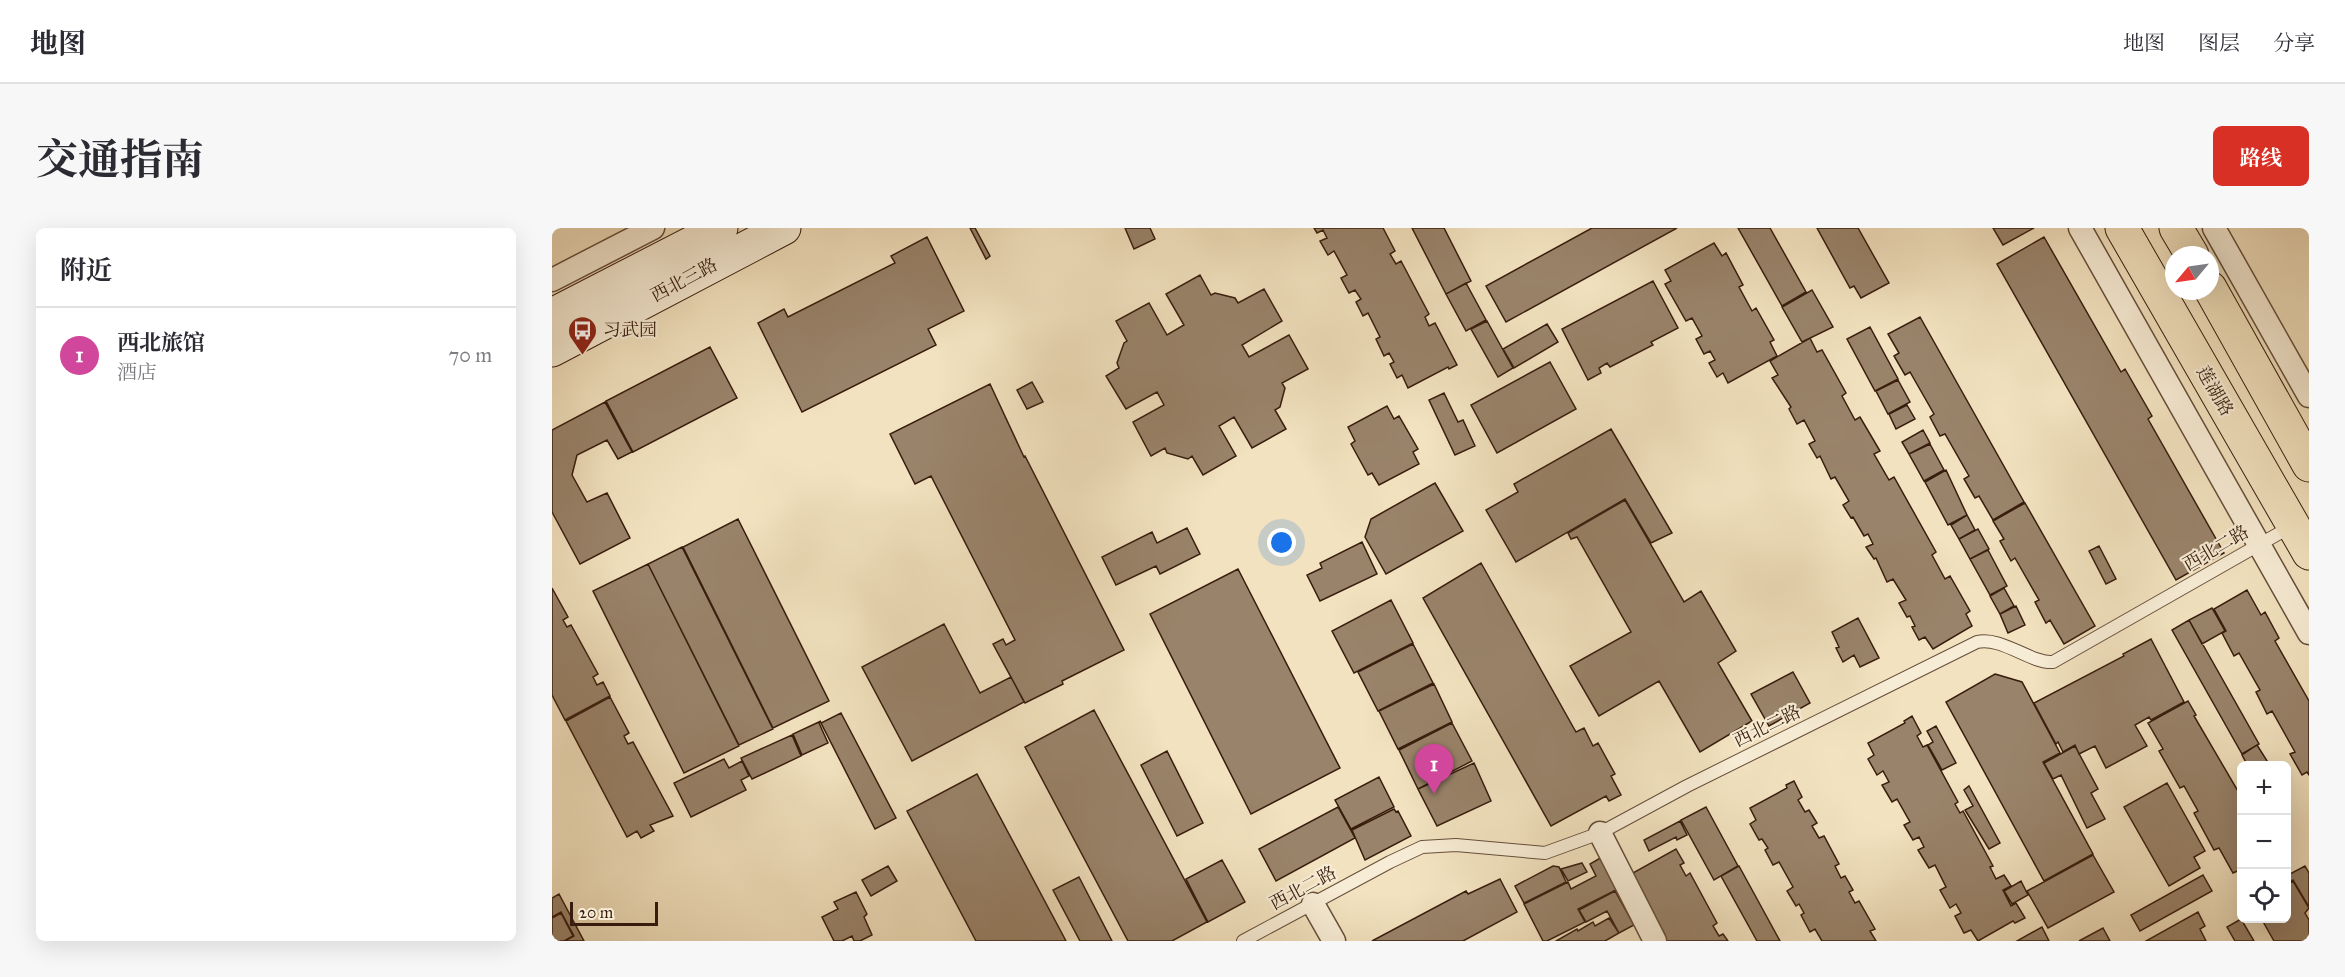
<!DOCTYPE html>
<html lang="zh">
<meta charset="utf-8">
<style>
:root{--surface:#fff;--page:#f7f7f7;--text:#2b2b33;--muted:#7c7c81;--line:#e1e1e2;--accent:#d93025}
body{margin:0;font-family:"IM FELL Great Primer","Noto Serif SC",serif;background:var(--page);color:var(--text)}
.controls{position:absolute;right:18px;bottom:18px;display:grid;overflow:hidden;border-radius:9px;box-shadow:0 6px 24px #0002}
.controls button{width:54px;height:54px;display:grid;place-items:center;padding:0;border:0;border-bottom:2px solid var(--line);background:var(--surface);color:var(--text);font:30px sans-serif}
.compass{position:absolute;left:1613px;top:18px;width:54px;height:54px;border-radius:50%;background:var(--surface);box-shadow:0 6px 24px #0002;rotate:241deg}
.scale{position:absolute;left:18px;bottom:15px;width:88px;box-sizing:border-box;padding-left:6px;border:3px solid #381d0e;border-top:0;font-size:16px;line-height:21px;white-space:nowrap;color:#381d0e;-webkit-text-stroke:4px #f7ecd5;paint-order:stroke}
.you{position:absolute;left:730px;top:315px;width:21px;height:21px;margin:-15px;border:4px solid #fff;border-radius:50%;background:#1a73e8;box-shadow:0 0 0 9px #1a73e833}
.badge{display:grid;place-items:center;width:39px;height:39px;border-radius:50%;background:var(--accent);color:#fff;font-size:20px;font-weight:700}
.pin{position:absolute;translate:-50% -50px;filter:drop-shadow(0 2px 3px #0008)}
.pin::after{content:'';position:absolute;top:32px;width:21px;height:18px;background:inherit;clip-path:polygon(0 0,100% 0,50% 100%)}
.list{margin:0;padding:0;list-style:none}
h2{display:flex;justify-content:space-between;align-items:center;height:78px;margin:0;padding:0 24px;font-size:26px}
h2 small{font-size:20px;font-weight:400;color:var(--muted)}
.list li{display:grid;grid-template-columns:39px 1fr auto;gap:18px;align-items:center;box-sizing:border-box;height:96px;padding:0 24px;border-top:2px solid var(--line)}
.list b{display:block;font-size:22px;white-space:nowrap}
.list p{margin:0;font-size:20px;white-space:nowrap;color:var(--muted)}
.list em{font-size:20px;font-style:normal;color:var(--muted)}
.icon{flex:none;width:33px;height:33px;fill:none;stroke:currentColor;stroke-width:2;stroke-linecap:round;stroke-linejoin:round}
.map{position:relative;flex:none;width:1757px;height:713px;overflow:hidden;border-radius:9px}
header{display:flex;align-items:center;gap:36px;box-sizing:border-box;height:84px;padding:0 30px;background:var(--surface);border-bottom:2px solid var(--line)}
header strong{font-size:28px}
nav{display:flex;gap:33px;margin-inline-start:auto;font-size:21px}
.intro{display:flex;align-items:center;justify-content:space-between;box-sizing:border-box;height:144px;padding:0 36px}
h1{margin:0;font-size:42px}
.button{padding:15px 27px;border-radius:9px;background:var(--accent);color:#fff;font-size:21px;font-weight:700}
main{display:flex;gap:36px;padding:0 36px}
aside{flex:1;background:var(--surface);border-radius:9px;box-shadow:0 6px 24px #0002}
.map>svg:first-child{display:block}
.building{fill:#99836a;stroke:#381d0e;stroke-width:1.5}
.lines{fill:none;stroke-linecap:round;stroke-linejoin:round}
.lane-casing{stroke:#664e3a;stroke-width:14}
.street-casing{stroke:#664e3a;stroke-width:25}
.secondary-casing{stroke:#381d0e;stroke-width:35}
.primary-casing{stroke:#381d0e;stroke-width:35}
.lane{stroke:#f7ecd5;stroke-width:12}
.street{stroke:#f7ecd5;stroke-width:22}
.secondary{stroke:#f7ecd5;stroke-width:33}
.primary{stroke:#f2e2bf;stroke-width:33}
.labels{text-anchor:middle;dominant-baseline:central;stroke-width:4.5;stroke-linejoin:round;paint-order:stroke}
.street-label{font-size:18px;fill:#381d0e;stroke:#f7ecd5}
.poi-label{font-size:18px;fill:#381d0e;stroke:#f7ecd5;text-anchor:start}
</style>
<header>
<strong>地图</strong>
<nav><a>地图</a><a>图层</a><a>分享</a></nav>
</header>
<div class="intro"><h1>交通指南</h1><a class="button">路线</a></div>
<main>
<aside>
<h2>附近<small></small></h2>
<ul class="list">
<li><span class="badge" style="background:#d1479c">1</span><div><b>西北旅馆</b><p>酒店</p></div><em>70 m</em></li>
</ul>
</aside>
<div class="map">
<svg width="1757" height="713" viewBox="0 0 1757 713">
<rect width="100%" height="100%" fill="#f2e2bf"/>
<filter id="stains"><feTurbulence type="fractalNoise" baseFrequency=".00333" numOctaves="4"/><feColorMatrix values="0 0 0 0 .2 0 0 0 0 .09 0 0 0 0 .02 0 0 0 .5 -.17"/></filter>
<radialGradient id="worn" r=".72"><stop offset=".6" stop-color="#630" stop-opacity="0"/><stop offset="1" stop-color="#630" stop-opacity=".3"/></radialGradient>
<path class="building" d="M 418,0 L 423,0 L 438,28 L 434,31 Z
M 573,0 L 598,0 L 603,11 L 582,21 Z
M 762,0 L 831,0 L 843,23 L 838,26 L 844,36 L 849,33 L 877,86 L 873,89 L 877,98 L 883,95 L 905,137 L 897,141 L 896,139 L 856,160 L 850,147 L 845,150 L 838,136 L 842,134 L 837,125 L 832,128 L 824,111 L 828,109 L 816,85 L 811,88 L 804,74 L 809,71 L 803,62 L 797,65 L 789,50 L 795,47 L 782,23 L 776,27 L 768,13 L 775,10 L 771,2 L 765,5 Z
M 860,0 L 892,0 L 919,53 L 894,66 Z
M 1040,0 L 1125,0 L 954,94 L 934,58 Z
M 1186,0 L 1218,0 L 1254,64 L 1230,78 Z
M 1265,0 L 1306,0 L 1337,55 L 1309,70 L 1302,58 L 1298,60 Z
M 1441,0 L 1482,0 L 1451,17 Z
M 375,9 L 412,83 L 376,101 L 384,117 L 250,184 L 206,95 L 232,81 L 236,89 L 343,35 L 339,28 Z
M 1492,9 L 1569,144 L 1573,141 L 1600,188 L 1596,191 L 1672,325 L 1624,352 L 1445,36 Z
M 1162,15 L 1170,28 L 1174,25 L 1191,57 L 1187,59 L 1200,83 L 1204,80 L 1222,112 L 1218,114 L 1225,128 L 1176,155 L 1171,145 L 1165,149 L 1157,135 L 1163,132 L 1158,123 L 1152,126 L 1144,111 L 1150,108 L 1140,90 L 1134,93 L 1113,56 L 1119,53 L 1113,42 Z
M 648,47 L 659,67 L 663,65 L 683,70 L 686,75 L 712,61 L 730,93 L 690,117 L 697,129 L 737,107 L 756,141 L 730,155 L 733,160 L 728,179 L 723,182 L 734,201 L 700,220 L 682,189 L 667,198 L 684,228 L 651,247 L 640,228 L 636,231 L 615,225 L 613,220 L 599,228 L 581,194 L 612,177 L 605,164 L 574,181 L 554,148 L 567,140 L 565,135 L 572,115 L 575,113 L 564,93 L 597,75 L 615,107 L 632,97 L 614,66 Z
M 1101,53 L 1126,100 L 1099,114 L 1101,117 L 1058,139 L 1055,135 L 1047,140 L 1049,145 L 1036,152 L 1010,101 Z
M 914,55 L 934,92 L 914,103 L 894,66 Z
M 1260,62 L 1281,99 L 1250,114 L 1230,79 Z
M 1368,89 L 1472,274 L 1441,292 L 1427,268 L 1423,270 L 1412,251 L 1417,248 L 1393,206 L 1388,208 L 1378,189 L 1382,186 L 1358,144 L 1353,147 L 1342,128 L 1347,125 L 1336,106 Z
M 935,93 L 961,140 L 946,149 L 919,101 Z
M 995,96 L 1006,114 L 962,140 L 951,121 Z
M 1318,99 L 1346,151 L 1323,163 L 1295,111 Z
M 1258,110 L 1265,124 L 1270,122 L 1294,165 L 1290,168 L 1303,192 L 1308,189 L 1328,223 L 1322,226 L 1337,252 L 1342,249 L 1384,324 L 1380,327 L 1393,351 L 1398,348 L 1418,383 L 1414,386 L 1420,398 L 1381,421 L 1373,409 L 1367,412 L 1360,399 L 1363,398 L 1358,388 L 1355,389 L 1347,375 L 1354,372 L 1341,351 L 1335,354 L 1324,330 L 1322,331 L 1314,319 L 1321,316 L 1316,306 L 1312,308 L 1301,289 L 1299,290 L 1291,277 L 1297,273 L 1283,249 L 1279,251 L 1268,228 L 1265,230 L 1257,216 L 1263,213 L 1252,192 L 1245,196 L 1237,181 L 1239,179 L 1220,150 L 1226,147 L 1218,133 Z
M 158,119 L 185,170 L 81,224 L 54,173 Z
M 998,134 L 1024,181 L 945,225 L 919,177 Z
M 1346,152 L 1358,174 L 1336,186 L 1324,163 Z
M 480,154 L 491,174 L 475,181 L 465,162 Z
M 438,156 L 472,229 L 473,228 L 572,422 L 510,453 L 511,456 L 473,475 L 441,416 L 451,411 L 454,417 L 463,412 L 379,248 L 363,256 L 338,206 Z
M 892,165 L 906,194 L 911,192 L 923,218 L 903,227 L 877,172 Z
M 53,174 L 80,224 L 66,231 L 55,212 L 25,227 L 20,247 L 35,274 L 55,265 L 78,310 L 28,336 L 0,284 L 0,202 Z
M 1355,177 L 1363,191 L 1344,201 L 1337,186 Z
M 835,178 L 842,191 L 847,188 L 866,221 L 861,224 L 867,236 L 827,257 L 820,245 L 816,247 L 799,216 L 803,213 L 796,199 Z
M 1059,201 L 1120,305 L 1099,315 L 1073,271 L 964,334 L 934,282 L 966,264 L 962,256 Z
M 1371,202 L 1378,215 L 1357,226 L 1350,214 Z
M 1378,216 L 1392,242 L 1372,253 L 1357,226 Z
M 1394,242 L 1415,287 L 1396,297 L 1373,254 Z
M 883,255 L 911,303 L 834,346 L 813,309 L 819,291 Z
M 1073,272 L 1132,374 L 1149,363 L 1184,423 L 1166,435 L 1200,493 L 1148,524 L 1107,453 L 1047,488 L 1018,438 L 1079,404 L 1025,309 L 1019,311 L 1016,305 Z
M 1473,275 L 1543,398 L 1512,416 L 1498,392 L 1494,395 L 1483,374 L 1487,372 L 1463,330 L 1459,333 L 1448,313 L 1452,311 L 1441,293 Z
M 1415,287 L 1423,302 L 1407,311 L 1399,297 Z
M 186,291 L 277,473 L 221,500 L 131,319 Z
M 635,300 L 648,326 L 608,346 L 604,338 L 564,357 L 550,329 L 600,304 L 605,315 Z
M 1426,301 L 1437,321 L 1418,331 L 1407,311 Z
M 810,314 L 825,346 L 768,373 L 755,347 L 770,340 L 768,335 Z
M 1547,318 L 1564,351 L 1554,356 L 1537,323 Z
M 130,319 L 221,501 L 187,517 L 96,336 Z
M 1436,322 L 1455,358 L 1438,367 L 1418,331 Z
M 929,335 L 1024,504 L 1032,500 L 1041,518 L 1046,515 L 1063,546 L 1059,548 L 1069,567 L 1057,573 L 1054,568 L 999,598 L 871,370 Z
M 96,336 L 187,518 L 132,545 L 41,363 Z
M 686,341 L 788,540 L 699,586 L 598,386 Z
M 0,360 L 16,389 L 11,392 L 15,399 L 19,397 L 46,446 L 41,449 L 45,457 L 51,454 L 58,468 L 13,492 L 0,467 Z
M 1452,360 L 1462,378 L 1448,386 L 1438,368 Z
M 1695,362 L 1709,387 L 1713,384 L 1727,410 L 1723,413 L 1757,473 L 1757,547 L 1755,544 L 1750,547 L 1738,526 L 1743,524 L 1720,483 L 1715,486 L 1704,464 L 1708,462 L 1687,425 L 1682,428 L 1670,405 L 1674,403 L 1662,381 Z
M 839,372 L 861,415 L 802,445 L 780,403 Z
M 1464,378 L 1473,397 L 1456,405 L 1448,386 Z
M 1660,380 L 1673,403 L 1650,416 L 1637,392 Z
M 1306,390 L 1327,430 L 1308,439 L 1302,427 L 1291,434 L 1284,420 L 1287,419 L 1280,404 Z
M 1637,392 L 1707,516 L 1690,526 L 1620,402 Z
M 392,396 L 428,465 L 459,449 L 472,474 L 360,533 L 310,439 Z
M 1599,411 L 1632,474 L 1599,492 L 1597,489 L 1583,497 L 1595,518 L 1554,540 L 1543,518 L 1527,526 L 1523,517 L 1511,524 L 1506,514 L 1504,516 L 1482,475 L 1572,428 L 1571,426 Z
M 861,416 L 881,455 L 826,483 L 806,444 Z
M 1241,444 L 1258,475 L 1217,498 L 1199,466 Z
M 1443,446 L 1470,454 L 1508,525 L 1491,534 L 1541,626 L 1492,653 L 1394,474 Z
M 882,456 L 900,494 L 846,521 L 827,483 Z
M 58,469 L 77,505 L 72,508 L 76,516 L 81,514 L 121,588 L 98,597 L 102,603 L 89,610 L 85,603 L 75,609 L 14,493 Z
M 1636,473 L 1644,487 L 1642,488 L 1690,570 L 1690,641 L 1681,645 L 1667,620 L 1662,622 L 1642,585 L 1646,583 L 1632,558 L 1628,560 L 1607,523 L 1611,521 L 1596,495 Z
M 542,482 L 655,694 L 620,713 L 576,713 L 473,519 Z
M 289,485 L 344,590 L 323,601 L 269,495 Z
M 1360,488 L 1369,505 L 1365,508 L 1371,519 L 1375,517 L 1406,574 L 1403,576 L 1408,585 L 1411,583 L 1441,638 L 1438,639 L 1444,651 L 1452,647 L 1459,658 L 1451,662 L 1459,678 L 1464,675 L 1473,690 L 1463,695 L 1461,693 L 1426,713 L 1419,702 L 1412,705 L 1403,688 L 1409,685 L 1404,676 L 1398,680 L 1388,662 L 1394,659 L 1383,637 L 1377,640 L 1366,622 L 1372,619 L 1367,609 L 1361,612 L 1352,597 L 1358,594 L 1345,571 L 1340,574 L 1330,557 L 1337,554 L 1331,543 L 1325,547 L 1316,531 L 1322,527 L 1316,515 L 1353,495 L 1352,493 Z
M 269,493 L 267,495 L 276,515 L 250,527 L 241,506 Z
M 900,495 L 920,533 L 866,561 L 847,522 Z
M 1384,498 L 1404,535 L 1390,542 L 1376,517 L 1381,514 L 1375,503 Z
M 240,507 L 249,528 L 200,551 L 189,530 Z
M 1705,517 L 1717,536 L 1715,538 L 1696,538 L 1690,527 Z
M 1523,518 L 1546,561 L 1539,565 L 1553,591 L 1535,600 L 1509,547 L 1501,551 L 1492,535 Z
M 615,523 L 651,595 L 625,608 L 589,537 Z
M 172,531 L 177,540 L 190,533 L 197,548 L 189,552 L 194,562 L 139,589 L 122,555 Z
M 922,535 L 939,573 L 885,598 L 866,561 Z
M 425,546 L 514,713 L 424,713 L 355,583 Z
M 827,549 L 842,579 L 799,601 L 783,572 Z
M 1242,553 L 1250,569 L 1246,572 L 1253,584 L 1257,582 L 1265,595 L 1260,598 L 1267,610 L 1272,608 L 1287,636 L 1283,638 L 1289,650 L 1293,648 L 1301,662 L 1297,664 L 1303,675 L 1307,673 L 1323,701 L 1318,703 L 1324,713 L 1270,713 L 1263,701 L 1258,704 L 1249,687 L 1252,685 L 1247,676 L 1244,678 L 1235,663 L 1241,659 L 1227,634 L 1221,637 L 1213,622 L 1216,620 L 1210,611 L 1207,612 L 1198,596 L 1204,592 L 1198,580 L 1235,560 L 1234,557 Z
M 1615,555 L 1653,623 L 1642,629 L 1648,640 L 1617,658 L 1572,579 Z
M 1417,558 L 1448,615 L 1437,621 L 1413,582 L 1421,578 L 1412,562 Z
M 786,579 L 803,610 L 724,653 L 707,621 Z
M 1154,579 L 1186,638 L 1162,652 L 1129,592 Z
M 842,581 L 844,584 L 846,583 L 859,608 L 813,632 L 800,602 Z
M 1128,593 L 1135,607 L 1125,612 L 1124,609 L 1097,623 L 1092,612 Z
M 1124,621 L 1132,635 L 1128,637 L 1134,648 L 1138,645 L 1165,695 L 1161,698 L 1167,708 L 1171,706 L 1176,713 L 1111,713 L 1109,709 L 1113,707 L 1106,694 L 1100,698 L 1079,646 Z
M 1541,627 L 1562,664 L 1496,700 L 1475,663 Z
M 1050,629 L 1072,658 L 1026,681 L 1033,694 L 995,713 L 991,713 L 972,676 L 1016,654 L 1019,661 L 1044,648 L 1038,636 Z
M 670,632 L 693,674 L 656,694 L 634,651 Z
M 1030,635 L 1035,644 L 1016,653 L 1009,641 Z
M 336,638 L 345,653 L 319,668 L 310,652 Z
M 1001,638 L 1007,639 L 1014,654 L 972,675 L 963,658 Z
M 1187,638 L 1228,713 L 1205,713 L 1169,648 Z
M 1753,638 L 1757,645 L 1757,679 L 1741,652 L 1734,656 L 1734,648 Z
M 1651,647 L 1660,663 L 1588,703 L 1579,687 Z
M 527,649 L 560,713 L 528,713 L 501,662 Z
M 948,651 L 965,684 L 911,713 L 820,713 L 914,663 L 916,666 Z
M 1469,653 L 1476,667 L 1460,676 L 1452,663 Z
M 1741,653 L 1757,680 L 1753,685 L 1757,692 L 1757,713 L 1722,713 L 1709,690 L 1734,690 L 1734,657 Z
M 1063,663 L 1082,697 L 1067,705 L 1055,683 L 1034,694 L 1027,682 Z
M 304,664 L 315,686 L 312,689 L 320,707 L 308,713 L 302,713 L 300,708 L 290,713 L 282,713 L 270,689 L 286,681 L 282,674 Z
M 7,666 L 32,713 L 13,713 L 22,708 L 9,684 L 0,689 L 0,670 Z
M 1646,684 L 1653,698 L 1648,701 L 1654,713 L 1594,713 Z
M 9,685 L 21,708 L 12,713 L 0,713 L 0,690 Z
M 1057,690 L 1067,705 L 1053,713 L 1004,713 L 1025,701 L 1026,703 L 1041,694 L 1043,698 Z
M 1689,691 L 1702,713 L 1683,713 L 1675,699 Z
M 1490,699 L 1497,713 L 1465,713 Z
M 1551,700 L 1558,713 L 1527,713 Z"/>
<g class="lines">
<defs>
<path id="lane" d="M 691,713 L 838,634 L 870,619 L 904,617 L 993,625 L 1048,605 L 1135,558 L 1425,414 C 1449,408 1480,436 1501,434 L 1740,298"/>
<path id="street" d="M 1528,0 L 1757,405
M 1662,0 L 1757,168
M 0,52 L 101,0
M 1048,605 L 1103,713
M 761,676 L 782,713"/>
<path id="secondary" d="M 0,87 L 169,0
M 0,122 L 232,0"/>
<path id="primary" d="M 1570,0 L 1757,325
M 1624,0 L 1640,27
M 1658,60 L 1757,237"/>
</defs>
<use href="#lane" class="lane-casing"/>
<use href="#street" class="street-casing"/>
<use href="#secondary" class="secondary-casing"/>
<use href="#primary" class="primary-casing"/>
<use href="#lane" class="lane"/>
<use href="#street" class="street"/>
<use href="#secondary" class="secondary"/>
<use href="#primary" class="primary"/>
</g>
<defs>
<symbol id="bus-pin" viewBox="-11 -11 22 30"><path d="M0 17L-7.5 6A9.5 9.5 0 1 1 7.5 6Z" fill="#8f2418" stroke="#f7ecd5"/><path d="M-5-6H5V4H4V6H2V4H-2V6H-4V4H-5ZM-3.5-4V0h7V-4ZM-3.5 1.2v1.5H-2V1.2ZM2 1.2v1.5H3.5V1.2Z" fill="#fff"/></symbol>
</defs>
<g fill-rule="evenodd">
<use href="#bus-pin" x="14" y="86" width="33" height="45"/>
</g>
<g class="labels">
<g class="street-label">
<text transform="translate(132 52) rotate(-28)">西北三路</text>
<text transform="translate(1663 163) rotate(60)">莲湖路</text>
<text transform="translate(1664 320) rotate(-30)">西北二路</text>
<text transform="translate(1215 498) rotate(-26)">西北二路</text>
<text transform="translate(751 660) rotate(-28)">西北二路</text>
</g>
<g class="poi-label">
<text x="51" y="102">习武园</text>
</g>
</g>
<rect width="100%" height="100%" filter="url(#stains)"/>
<rect width="100%" height="100%" fill="url(#worn)"/>
</svg>
<div class="controls">
<button>+</button>
<button>−</button>
<button><svg class="icon" aria-label="locate" viewBox="0 0 24 24"><circle cx="12" cy="12" r="6"/><path d="M12 2v4M12 18v4M2 12h4M18 12h4"/></svg></button>
</div>
<svg class="compass" viewBox="-18 -18 36 36"><path d="M0-13l5 13h-10z" fill="#e53935"/><path d="M0 13l5-13h-10z" fill="#7c7c81"/></svg>
<div class="scale">20 m</div>
<div class="you"></div>
<div class="pin badge" style="left:882px;top:566px;background:#d1479c">1</div>
</div>
</main>
